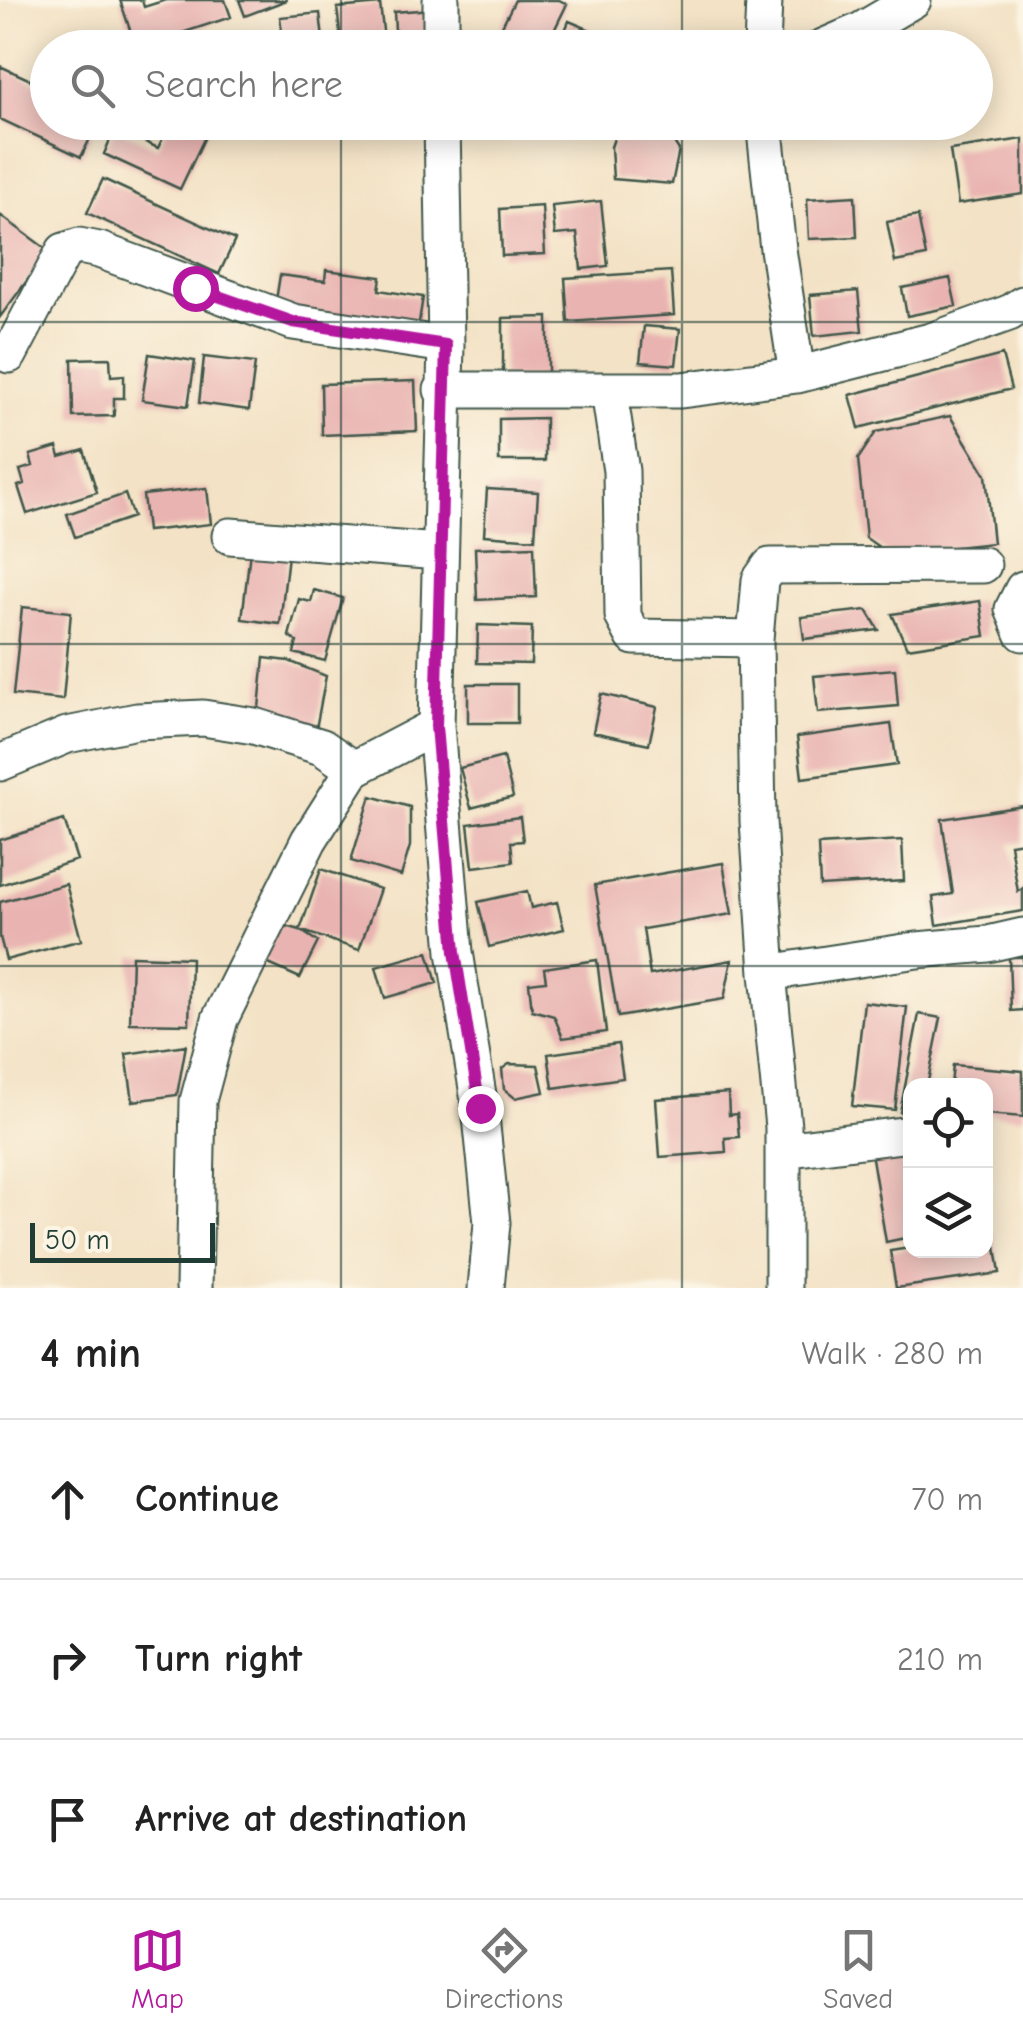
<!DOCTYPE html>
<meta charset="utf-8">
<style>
:root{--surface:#fff;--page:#f6f6f6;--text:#222;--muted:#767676;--line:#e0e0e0;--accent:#b5179e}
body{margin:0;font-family:"Comic Neue",sans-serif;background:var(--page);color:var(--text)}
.controls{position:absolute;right:30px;bottom:30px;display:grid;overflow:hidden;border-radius:20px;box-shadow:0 5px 25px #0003}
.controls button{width:90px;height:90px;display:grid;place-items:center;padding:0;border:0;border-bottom:2px solid var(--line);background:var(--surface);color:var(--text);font:50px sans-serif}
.scale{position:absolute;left:30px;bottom:25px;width:185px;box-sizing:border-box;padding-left:10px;border:5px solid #1f3d34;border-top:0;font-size:28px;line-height:35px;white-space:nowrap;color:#1f3d34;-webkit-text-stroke:8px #fcf5e5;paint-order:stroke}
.stop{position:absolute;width:30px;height:30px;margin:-22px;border:8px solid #b5179e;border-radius:50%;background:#fff}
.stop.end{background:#b5179e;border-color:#fff;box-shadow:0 2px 10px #0008}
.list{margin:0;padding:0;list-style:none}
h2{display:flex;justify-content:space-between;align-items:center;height:130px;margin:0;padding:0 40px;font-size:42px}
h2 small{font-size:32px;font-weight:400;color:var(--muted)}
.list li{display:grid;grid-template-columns:65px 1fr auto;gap:30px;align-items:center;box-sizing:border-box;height:160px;padding:0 40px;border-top:2px solid var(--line)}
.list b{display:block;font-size:38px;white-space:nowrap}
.list em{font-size:32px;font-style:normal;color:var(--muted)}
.icon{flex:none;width:55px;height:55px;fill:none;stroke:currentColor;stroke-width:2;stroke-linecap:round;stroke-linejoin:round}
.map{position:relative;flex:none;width:1023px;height:1288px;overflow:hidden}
.search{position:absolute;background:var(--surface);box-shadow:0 5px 25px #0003;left:30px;right:30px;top:30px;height:110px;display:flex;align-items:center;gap:25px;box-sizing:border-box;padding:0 35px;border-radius:55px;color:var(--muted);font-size:38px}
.sheet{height:610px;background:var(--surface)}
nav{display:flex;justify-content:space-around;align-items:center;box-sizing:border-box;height:140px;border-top:2px solid var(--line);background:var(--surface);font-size:28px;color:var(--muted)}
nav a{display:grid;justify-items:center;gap:5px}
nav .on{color:var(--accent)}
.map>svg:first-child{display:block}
.building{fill:#e9b3b1}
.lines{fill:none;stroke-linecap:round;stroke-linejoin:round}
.minor-casing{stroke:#3f564a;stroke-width:39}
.minor{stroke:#fff;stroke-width:35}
.route{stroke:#b5179e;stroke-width:12}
.grid{fill:none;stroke:#1f3d34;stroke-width:2.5;stroke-opacity:0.55}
</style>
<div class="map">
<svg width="1023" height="1288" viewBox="0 0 1023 1288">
<rect width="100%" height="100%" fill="#fcf5e5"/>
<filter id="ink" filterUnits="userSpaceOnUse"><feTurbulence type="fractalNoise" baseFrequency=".01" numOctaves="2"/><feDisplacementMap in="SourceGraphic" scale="20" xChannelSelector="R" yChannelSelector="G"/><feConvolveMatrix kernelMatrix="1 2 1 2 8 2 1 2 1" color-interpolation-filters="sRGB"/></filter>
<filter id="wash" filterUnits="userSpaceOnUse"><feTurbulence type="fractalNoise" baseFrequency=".0048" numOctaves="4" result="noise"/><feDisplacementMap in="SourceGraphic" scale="40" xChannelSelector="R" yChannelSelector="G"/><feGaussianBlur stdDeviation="2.25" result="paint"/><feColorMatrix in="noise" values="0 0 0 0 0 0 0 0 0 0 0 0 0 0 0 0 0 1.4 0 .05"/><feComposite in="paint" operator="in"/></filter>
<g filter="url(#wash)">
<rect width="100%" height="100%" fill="#f3e2c5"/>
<g id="blocks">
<path class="building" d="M 120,0 L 142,0 L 144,7 L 166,0 L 225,0 L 231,17 L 136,48 Z
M 239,0 L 287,0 L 245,16 Z
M 515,0 L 559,0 L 567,4 L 546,47 L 525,37 L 516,43 L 498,34 Z
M 380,4 L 385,48 L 342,48 L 337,8 Z
M 432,9 L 435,48 L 396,48 L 394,12 Z
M 320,13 L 324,48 L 284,48 L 280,17 Z
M 569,21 L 612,39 L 608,48 L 558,48 Z
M 0,66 L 48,88 L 48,122 L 98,122 L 81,157 L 0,119 Z
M 170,122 L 212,122 L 180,189 L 104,154 L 115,128 L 158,148 Z
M 631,122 L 653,122 L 665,128 L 679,150 L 672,184 L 613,179 L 611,147 L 618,127 Z
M 1023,139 L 1023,194 L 958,204 L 950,150 Z
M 103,179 L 235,240 L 219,274 L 87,213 Z
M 855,196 L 857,237 L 809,239 L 807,199 Z
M 601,201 L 608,266 L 581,269 L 577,233 L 555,235 L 552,206 Z
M 542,206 L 545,254 L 502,256 L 500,209 Z
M 0,215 L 49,251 L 0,317 Z
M 918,216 L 926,256 L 895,262 L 887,222 Z
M 326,270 L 381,277 L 379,290 L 423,297 L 418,328 L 275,307 L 280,275 L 325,281 Z
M 671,271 L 674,315 L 568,322 L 565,278 Z
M 950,278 L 956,306 L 907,316 L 902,288 Z
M 858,291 L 862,331 L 814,336 L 810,295 Z
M 548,317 L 548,377 L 503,377 L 503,318 Z
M 644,326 L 680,329 L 676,365 L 640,362 Z
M 149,354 L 195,361 L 188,406 L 142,400 Z
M 1002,355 L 1011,389 L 859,428 L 850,395 Z
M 204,357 L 255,363 L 249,410 L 199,403 Z
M 110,358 L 111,376 L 124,375 L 124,398 L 114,398 L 114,416 L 73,417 L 72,359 Z
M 415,381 L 417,431 L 322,435 L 321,384 Z
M 950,416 L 986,475 L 993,543 L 889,554 L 866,538 L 858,459 L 876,432 Z
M 545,418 L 545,461 L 499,461 L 499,419 Z
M 57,447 L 60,457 L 84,450 L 97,492 L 27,514 L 18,486 L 24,484 L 20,470 L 33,466 L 30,455 Z
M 207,488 L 211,524 L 147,531 L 143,495 Z
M 487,489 L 538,492 L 535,539 L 484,535 Z
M 125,494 L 133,517 L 75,537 L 67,514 Z
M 534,546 L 536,597 L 477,600 L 475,548 Z
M 250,551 L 288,555 L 280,624 L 242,619 Z
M 314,590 L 343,598 L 325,661 L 294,653 L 297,642 L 289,636 L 299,599 L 311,602 Z
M 980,601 L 985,636 L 907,648 L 892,614 Z
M 22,607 L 71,612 L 63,700 L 13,695 Z
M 867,610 L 879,630 L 804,639 L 801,617 Z
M 478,625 L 532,627 L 531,664 L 477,663 Z
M 264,658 L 289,661 L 326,676 L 315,734 L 259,708 Z
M 895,669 L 898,706 L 818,713 L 814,676 Z
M 468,684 L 517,684 L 517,723 L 468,723 Z
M 601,694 L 657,707 L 649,744 L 593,732 Z
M 891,724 L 897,765 L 802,778 L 797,737 Z
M 503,757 L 513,797 L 471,808 L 460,768 Z
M 371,796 L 410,807 L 410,846 L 401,876 L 351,861 Z
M 1023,806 L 1023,842 L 1010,844 L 1018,892 L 1023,888 L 1023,911 L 937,925 L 933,897 L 953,894 L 942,819 Z
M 520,817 L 523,841 L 511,842 L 513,862 L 473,867 L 468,824 Z
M 64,820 L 77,860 L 0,885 L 0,840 Z
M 902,840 L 904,881 L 820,886 L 818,845 Z
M 723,863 L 732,914 L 643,929 L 650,975 L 732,960 L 724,999 L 618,1017 L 595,885 Z
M 321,869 L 380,889 L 359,950 L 300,930 Z
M 66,884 L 81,940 L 6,960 L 0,937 L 0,902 Z
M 527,891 L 531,908 L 557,902 L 564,929 L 489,947 L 478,902 Z
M 279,924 L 300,930 L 318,942 L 300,978 L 262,961 Z
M 428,952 L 437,983 L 385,998 L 376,967 Z
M 132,956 L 191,958 L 189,1024 L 130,1023 Z
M 1009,957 L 1023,957 L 1023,1010 L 1011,1011 Z
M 597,960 L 606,1032 L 563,1038 L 554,1016 L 532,1010 L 529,983 L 546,981 L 544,968 Z
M 864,1002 L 907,1007 L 895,1110 L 852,1106 Z
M 919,1014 L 941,1018 L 927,1086 L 910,1086 L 910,1114 L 900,1112 Z
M 618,1044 L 623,1078 L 553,1088 L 548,1054 Z
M 186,1045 L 177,1095 L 133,1101 L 126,1054 Z
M 509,1064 L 538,1065 L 544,1092 L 515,1098 L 504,1089 L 502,1069 Z
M 953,1065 L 1023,1071 L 1023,1117 L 986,1114 L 986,1086 L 951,1086 Z
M 728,1093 L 729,1115 L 737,1114 L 739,1137 L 725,1138 L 726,1152 L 660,1157 L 656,1099 Z
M 910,1146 L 910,1237 L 886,1242 L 871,1152 Z
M 994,1234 L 1000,1273 L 896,1288 L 890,1251 L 910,1248 L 910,1250 L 986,1250 L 986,1236 Z"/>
</g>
</g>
<g filter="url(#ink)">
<use href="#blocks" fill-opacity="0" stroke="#3f564a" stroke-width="2.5"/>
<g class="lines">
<defs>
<path id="minor" d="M 441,48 L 441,0
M 762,48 L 764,0
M 821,48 L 860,31 L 913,0
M 442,122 L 446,345 L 436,726 L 455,952 L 480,1107 L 492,1223 L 486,1288
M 764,122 L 778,249 L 797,375
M 9,355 L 64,251 L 79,246 L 99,250 L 293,322 L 446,345
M 442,390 L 681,390 L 797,375 L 931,341 L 1009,313 L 1023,304
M 609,391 L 621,471 L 623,616 L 634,637 L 755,639
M 230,536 L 439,552
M 1023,589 L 1013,609 L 1023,633
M 0,763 L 67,735 L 137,721 L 203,718 L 254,726 L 322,747 L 354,769
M 768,973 L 917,950 L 988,944 L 1023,936
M 783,1150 L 910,1134
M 194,1288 L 198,1101 L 220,1019 L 309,840 L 354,769 L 436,726
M 783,1288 L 783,1127 L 768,973 L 758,821 L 755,639 L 760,580 L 770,566 L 983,565"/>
</defs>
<use href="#minor" class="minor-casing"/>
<use href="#minor" class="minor"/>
</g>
</g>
<g class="lines" filter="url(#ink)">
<path class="route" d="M 195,288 L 293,322 L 446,345 L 436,726 L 455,952 L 480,1108"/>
</g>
<path class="grid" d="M 341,0 L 341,48M 682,0 L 682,48M 341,122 L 341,1288M 682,122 L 682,1288M 0,322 L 1023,322M 0,644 L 1023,644M 0,966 L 1023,966"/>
</svg>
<div class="controls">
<button><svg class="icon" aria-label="locate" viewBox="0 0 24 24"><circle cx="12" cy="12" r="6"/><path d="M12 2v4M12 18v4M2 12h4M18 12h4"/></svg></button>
<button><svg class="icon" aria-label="layers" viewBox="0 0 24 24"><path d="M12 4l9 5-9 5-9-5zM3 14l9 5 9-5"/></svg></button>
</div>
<div class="scale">50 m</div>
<div class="stop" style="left:195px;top:288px"></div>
<div class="stop end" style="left:480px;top:1108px"></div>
<div class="search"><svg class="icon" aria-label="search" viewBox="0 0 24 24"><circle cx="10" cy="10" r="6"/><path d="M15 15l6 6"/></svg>Search here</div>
</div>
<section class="sheet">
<h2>4 min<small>Walk · 280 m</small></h2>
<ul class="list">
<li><svg class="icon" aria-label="ahead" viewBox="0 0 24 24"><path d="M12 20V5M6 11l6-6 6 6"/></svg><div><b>Continue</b></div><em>70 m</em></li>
<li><svg class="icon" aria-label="right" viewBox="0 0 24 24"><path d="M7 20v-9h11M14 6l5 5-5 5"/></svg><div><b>Turn right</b></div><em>210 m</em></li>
<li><svg class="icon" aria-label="arrive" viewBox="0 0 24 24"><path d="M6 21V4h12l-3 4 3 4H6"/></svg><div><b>Arrive at destination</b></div></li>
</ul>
</section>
<nav>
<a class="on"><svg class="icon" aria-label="map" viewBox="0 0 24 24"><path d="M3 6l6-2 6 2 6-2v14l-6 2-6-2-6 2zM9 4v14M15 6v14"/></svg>Map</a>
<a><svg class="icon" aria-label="directions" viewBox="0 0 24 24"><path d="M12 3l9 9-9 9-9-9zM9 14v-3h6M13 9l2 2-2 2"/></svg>Directions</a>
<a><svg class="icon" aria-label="saved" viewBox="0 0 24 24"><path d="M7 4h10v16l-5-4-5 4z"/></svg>Saved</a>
</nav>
